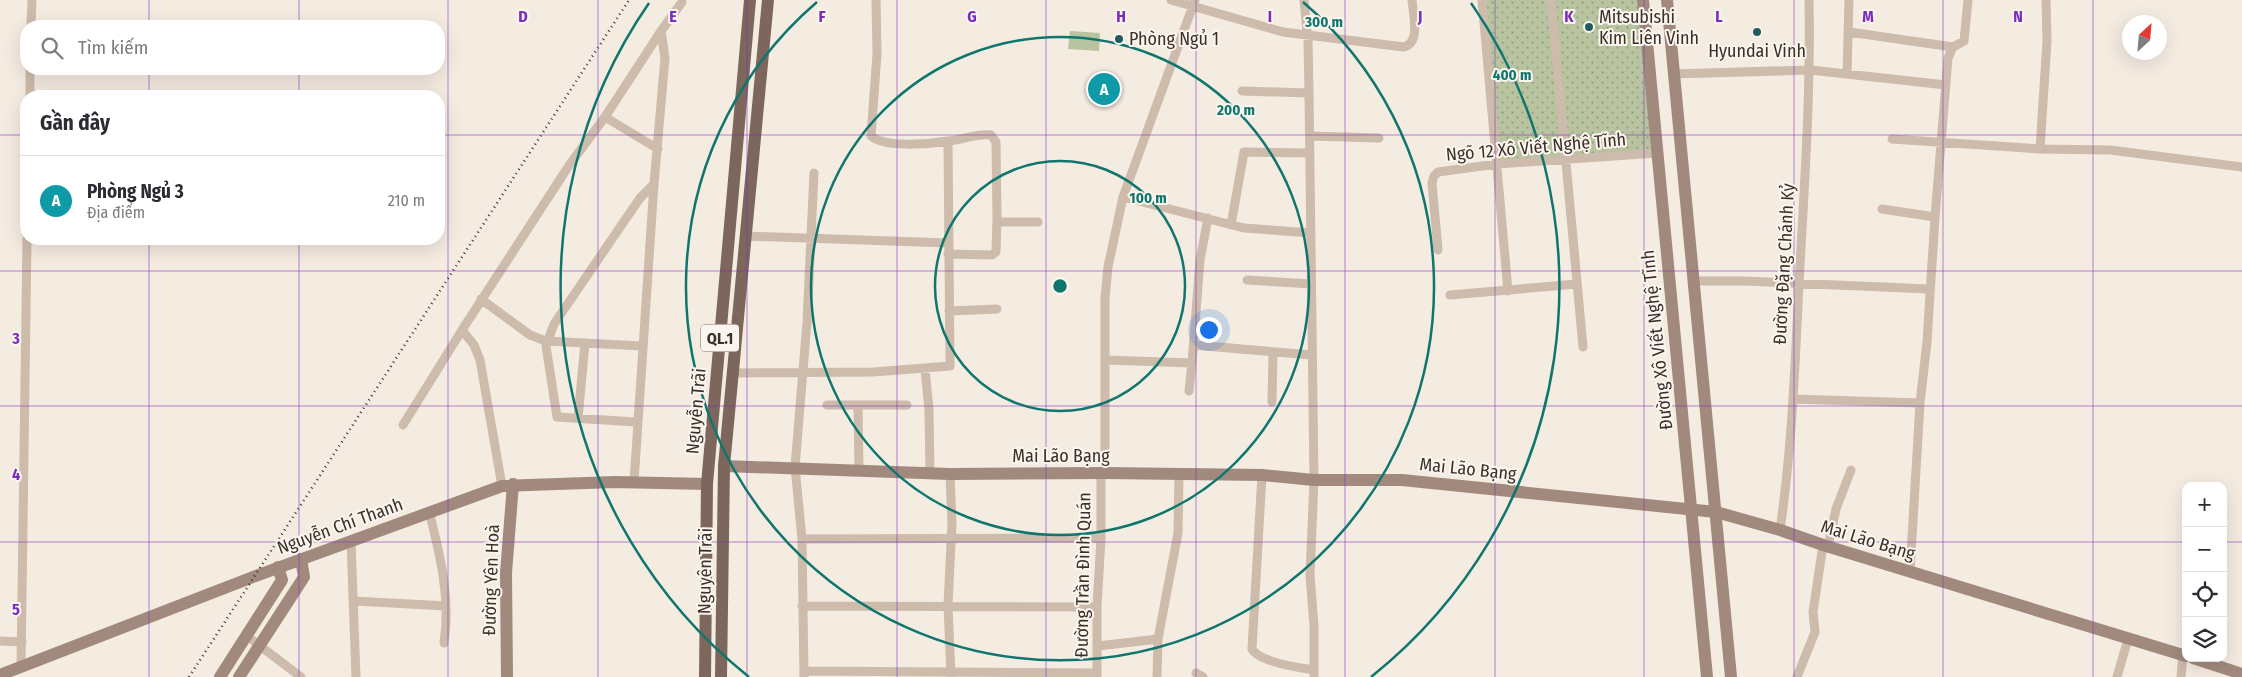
<!DOCTYPE html>
<html lang="vi">
<meta charset="utf-8">
<style>
:root{--surface:#fff;--page:#f7f7f7;--text:#2b2b33;--muted:#7c7c81;--line:#e1e1e2;--accent:#7c3aed}
body{margin:0;font-family:"Fira Sans Condensed",sans-serif;background:var(--page);color:var(--text)}
.controls{position:absolute;right:15px;bottom:15px;display:grid;overflow:hidden;border-radius:10px;box-shadow:0 5px 20px #0002}
.controls button{width:45px;height:45px;display:grid;place-items:center;padding:0;border:0;border-bottom:1px solid var(--line);background:var(--surface);color:var(--text);font:25px sans-serif}
.compass{position:absolute;left:2122px;top:15px;width:45px;height:45px;border-radius:50%;background:var(--surface);box-shadow:0 5px 20px #0002;rotate:26deg}
.you{position:absolute;left:1208px;top:329px;width:18px;height:18px;margin:-12px;border:4px solid #fff;border-radius:50%;background:#1a73e8;box-shadow:0 0 0 8px #1a73e833}
.badge{display:grid;place-items:center;width:32px;height:32px;border-radius:50%;background:var(--accent);color:#fff;font-size:16px;font-weight:700}
.pin{position:absolute;translate:-50% -50%;border:2px solid #fff;box-shadow:0 1px 5px #0006}
.list{margin:0;padding:0;list-style:none}
h2{display:flex;justify-content:space-between;align-items:center;height:65px;margin:0;padding:0 20px;font-size:21px}
h2 small{font-size:16px;font-weight:400;color:var(--muted)}
.list li{display:grid;grid-template-columns:32px 1fr auto;gap:15px;align-items:center;box-sizing:border-box;height:90px;padding:0 20px;border-top:1px solid var(--line)}
.list b{display:block;font-size:19px;white-space:nowrap}
.list p{margin:0;font-size:16px;white-space:nowrap;color:var(--muted)}
.list em{font-size:16px;font-style:normal;color:var(--muted)}
.icon{flex:none;width:28px;height:28px;fill:none;stroke:currentColor;stroke-width:2;stroke-linecap:round;stroke-linejoin:round}
.map{position:relative;flex:none;width:2242px;height:677px;overflow:hidden}
.search{position:absolute;background:var(--surface);box-shadow:0 5px 20px #0002;left:20px;top:20px;width:425px;height:55px;display:flex;align-items:center;gap:12px;box-sizing:border-box;padding:0 18px;border-radius:20px;color:var(--muted);font-size:19px}
.panel{position:absolute;background:var(--surface);box-shadow:0 5px 20px #0002;left:20px;top:90px;width:425px;height:155px;border-radius:20px}
.map>svg:first-child{display:block}
.grass{fill:url(#grass-dots)}
.pitch{fill:#b8c4a0}
.lines{fill:none;stroke-linecap:round;stroke-linejoin:round}
.street{stroke:#cdbbac;stroke-width:9}
.secondary{stroke:#a18a7d;stroke-width:12}
.primary{stroke:#7d675c;stroke-width:12}
.rail{stroke:#3b302b;stroke-width:2.5;stroke-dasharray:1 4;stroke-linecap:butt}
.grid{fill:none;stroke:#7b2cbf;stroke-width:1;stroke-opacity:0.55}
.ring{fill:none;stroke:#0f766e;stroke-width:2.5}
.poi-dot{fill:#1f5a5e;stroke:#fbf5ee;stroke-width:2}
.labels{text-anchor:middle;dominant-baseline:central;stroke-width:4;stroke-linejoin:round;paint-order:stroke}
.shield{fill:#fbf5ee;stroke:#756b66;stroke-width:1}
.shield-label{font-size:16px;font-weight:bold;fill:#3b302b}
.poi-label{font-size:18px;fill:#3b302b;stroke:#fbf5ee;text-anchor:start}
.street-label{font-size:18px;fill:#3b302b;stroke:#fbf5ee}
.grid-label{font-size:16px;text-anchor:middle;font-weight:bold;fill:#7b2cbf;stroke:#fbf5ee;stroke-width:4;stroke-linejoin:round;paint-order:stroke}
.centre{fill:#0f766e;stroke:#fbf5ee;stroke-width:2.5}
.ring-label{font-size:15px;text-anchor:middle;font-weight:bold;fill:#0f766e;stroke:#fbf5ee;stroke-width:4;stroke-linejoin:round;paint-order:stroke}
</style>
<div class="map">
<svg width="2242" height="677" viewBox="0 0 2242 677">
<defs>
<pattern id="grass-dots" width="8" height="8" patternUnits="userSpaceOnUse" patternTransform="scale(1.25)"><rect width="8" height="8" fill="#b8c4a0"/><path d="M2 2h.1M6 6h.1" fill="none" stroke="#97a083" stroke-width="1.8" stroke-linecap="round"/></pattern>
</defs>
<rect width="100%" height="100%" fill="#f4ebe1"/>
<path class="grass" d="M 1482,0 L 1643,0 L 1657,153 L 1497,164 Z"/>
<path class="pitch" d="M 1070,31 L 1100,33 L 1099,51 L 1068,49 Z"/>
<g class="lines">
<path class="street" d="M 876,0 L 877,54 L 871,136 C 884,148 930,144 948,141 C 961,140 978,133 991,135 L 996,142 L 997,219 L 1001,222 L 1038,222
M 1171,0 L 1283,32 L 1404,47 C 1421,43 1413,13 1412,0
M 1304,0 L 1308,41 L 1309,93 L 1314,480 L 1310,575 L 1314,626 L 1314,677
M 1482,0 L 1508,291
M 1551,0 L 1583,347
M 31,26 L 32,0
M 1849,32 L 1953,47
M 1673,74 L 1810,70 L 1946,85
M 1847,74 L 1849,0
M 1242,91 L 1309,93
M 30,96 L 30,69
M 605,117 L 658,149
M 1310,136 L 1379,138
M 1892,139 L 2040,149 L 2110,150 L 2242,167
M 2040,149 L 2047,41 L 2046,0
M 1123,197 L 1244,228 L 1311,233
M 1882,209 L 1935,217
M 1231,225 L 1244,152 L 1309,153
M 745,236 L 948,243
M 1438,250 L 1432,183 L 1434,176 L 1438,172 L 1497,164 L 1657,153
M 948,254 L 992,255 L 996,252 L 997,218
M 1247,280 L 1311,284
M 1693,281 L 1744,281 L 1929,289
M 1450,295 L 1577,284
M 481,299 L 530,335 L 546,341 L 642,346
M 949,311 L 997,309
M 462,330 L 570,164 L 605,117 L 661,31 L 682,2
M 1194,345 L 1312,355
M 1105,360 L 1192,363 L 1200,260 L 1208,218
M 925,369 L 929,410 L 930,473
M 733,373 L 873,372 L 950,366 L 948,141
M 1189,391 L 1192,363
M 1793,399 L 1920,403
M 1272,402 L 1273,352
M 827,405 L 907,405
M 858,405 L 859,470
M 578,418 L 585,343
M 636,422 L 557,417 L 546,346 L 554,324 L 640,198 L 654,184
M 403,425 L 462,330 L 474,345 L 480,360 L 502,486
M 1105,473 L 1105,298 L 1108,267 L 1123,197 L 1195,0
M 950,474 L 952,523 L 948,605 L 951,677
M 1262,475 L 1252,649 C 1259,662 1300,668 1314,670
M 634,482 L 654,184 L 665,58 L 661,31
M 429,511 C 440,555 451,598 444,643
M 1780,530 C 1792,448 1795,366 1799,284 C 1804,190 1811,95 1809,0
M 802,539 L 1101,538
M 351,541 L 356,677
M 1828,546 L 1836,509 L 1851,470
M 1910,571 L 1920,403 L 1927,342 L 1935,217 L 1948,58 L 1953,47 L 1964,41 L 1968,0
M 354,601 L 446,606
M 802,606 L 1097,607
M 247,636 L 301,677
M 0,641 L 22,642
M 1098,646 L 1158,639
M 21,667 L 27,239
M 804,671 L 1096,673
M 1196,673 L 1203,677
M 804,677 L 802,539 L 795,467 L 807,322 L 814,173
M 1097,677 L 1097,607 L 1101,538 L 1101,473
M 1157,677 L 1158,639 L 1178,533 L 1179,474
M 1797,677 L 1815,632 L 1813,612 L 1823,545
M 2117,677 L 2128,639
M 2181,677 L 2183,655"/>
<path class="secondary" d="M 1643,0 L 1707,677
M 1667,0 L 1731,677
M 724,466 L 950,474 L 1105,473 L 1262,475 L 1314,480 L 1402,480 L 1716,512 L 1780,530 L 1823,545 L 2186,656
M 2193,658 L 2242,674
M 0,675 L 253,577 L 502,486 L 615,482 L 707,484
M 220,677 L 282,580 L 278,567
M 239,677 L 304,577 L 301,559
M 507,677 L 506,573 L 513,484"/>
<path class="primary" d="M 705,677 L 707,484 L 750,0
M 721,677 L 724,466 L 768,0"/>
<path class="rail" d="M 189,677 L 629,0"/>
</g>
<path class="grid" d="M 149,0 L 149,26M 299,0 L 299,26M 448,0 L 448,677M 598,0 L 598,677M 747,0 L 747,677M 897,0 L 897,677M 1046,0 L 1046,677M 1196,0 L 1196,677M 1345,0 L 1345,677M 1495,0 L 1495,677M 1644,0 L 1644,677M 1794,0 L 1794,677M 1943,0 L 1943,677M 2093,0 L 2093,677M 149,69 L 149,96M 299,69 L 299,96M 0,135 L 26,135M 439,135 L 2242,135M 149,239 L 149,677M 299,239 L 299,677M 0,271 L 2242,271M 0,406 L 2242,406M 0,542 L 2186,542M 2223,542 L 2242,542"/>
<g class="ring">
<circle cx="1060" cy="286" r="125"/>
<circle cx="1060" cy="286" r="249"/>
<path d="M1303 2A374 374 0 1 1 817 2"/>
<path d="M749 677A499 499 0 0 1 649 3M1471 3A499 499 0 0 1 1371 677"/>
</g>
<g class="poi-dot">
<circle cx="1589" cy="27" r="5"/>
<circle cx="1757" cy="32" r="5"/>
<circle cx="1119" cy="39" r="5"/>
</g>
<g class="labels">
<rect class="shield" x="701" y="324.5" width="38" height="27" rx="4"/>
<g class="shield-label">
<text x="720" y="338">QL.1</text>
</g>
<g class="poi-label">
<text x="1599" y="17">Mitsubishi<tspan x="1599" dy="21">Kim Liên Vinh</tspan></text>
<text x="1129" y="39">Phòng Ngủ 1</text>
<text x="1757" y="51" text-anchor="middle">Hyundai Vinh</text>
</g>
<g class="street-label">
<text transform="translate(1536 147) rotate(-5)">Ngõ 12 Xô Viết Nghệ Tĩnh</text>
<text transform="translate(1784 264) rotate(-87)">Đường Đặng Chánh Kỷ</text>
<text transform="translate(1657 340) rotate(-96)">Đường Xô Viết Nghệ Tĩnh</text>
<text transform="translate(696 411) rotate(-85)">Nguyễn Trãi</text>
<text x="1061" y="456">Mai Lão Bạng</text>
<text transform="translate(1468 469) rotate(6)">Mai Lão Bạng</text>
<text transform="translate(340 526) rotate(-20)">Nguyễn Chí Thanh</text>
<text transform="translate(1868 540) rotate(17)">Mai Lão Bạng</text>
<text transform="translate(705 571) rotate(-89)">Nguyên Trãi</text>
<text transform="translate(1083 575) rotate(-89)">Đường Trần Đình Quán</text>
<text transform="translate(491 580) rotate(-88)">Đường Yên Hoà</text>
</g>
</g>
<g class="grid-label">
<text x="523" y="22">D</text>
<text x="673" y="22">E</text>
<text x="822" y="22">F</text>
<text x="972" y="22">G</text>
<text x="1121" y="22">H</text>
<text x="1270" y="22">I</text>
<text x="1420" y="22">J</text>
<text x="1569" y="22">K</text>
<text x="1719" y="22">L</text>
<text x="1868" y="22">M</text>
<text x="2018" y="22">N</text>
<text x="16" y="344">3</text>
<text x="16" y="480">4</text>
<text x="16" y="615">5</text>
</g>
<circle cx="1060" cy="286" r="8" class="centre"/>
<g class="ring-label">
<text x="1324" y="27">300 m</text>
<text x="1512" y="80">400 m</text>
<text x="1236" y="115">200 m</text>
<text x="1148" y="203">100 m</text>
</g>
</svg>
<div class="controls">
<button>+</button>
<button>−</button>
<button><svg class="icon" aria-label="locate" viewBox="0 0 24 24"><circle cx="12" cy="12" r="6"/><path d="M12 2v4M12 18v4M2 12h4M18 12h4"/></svg></button>
<button><svg class="icon" aria-label="layers" viewBox="0 0 24 24"><path d="M12 4l9 5-9 5-9-5zM3 14l9 5 9-5"/></svg></button>
</div>
<svg class="compass" viewBox="-18 -18 36 36"><path d="M0-13l5 13h-10z" fill="#e53935"/><path d="M0 13l5-13h-10z" fill="#7c7c81"/></svg>
<div class="you"></div>
<div class="pin badge" style="left:1104px;top:89px;background:#0f9aa8">A</div>
<div class="search"><svg class="icon" aria-label="search" viewBox="0 0 24 24"><circle cx="10" cy="10" r="6"/><path d="M15 15l6 6"/></svg>Tìm kiếm</div>
<section class="panel">
<h2>Gần đây<small></small></h2>
<ul class="list">
<li><span class="badge" style="background:#0f9aa8">A</span><div><b>Phòng Ngủ 3</b><p>Địa điểm</p></div><em>210 m</em></li>
</ul>
</section>
</div>
